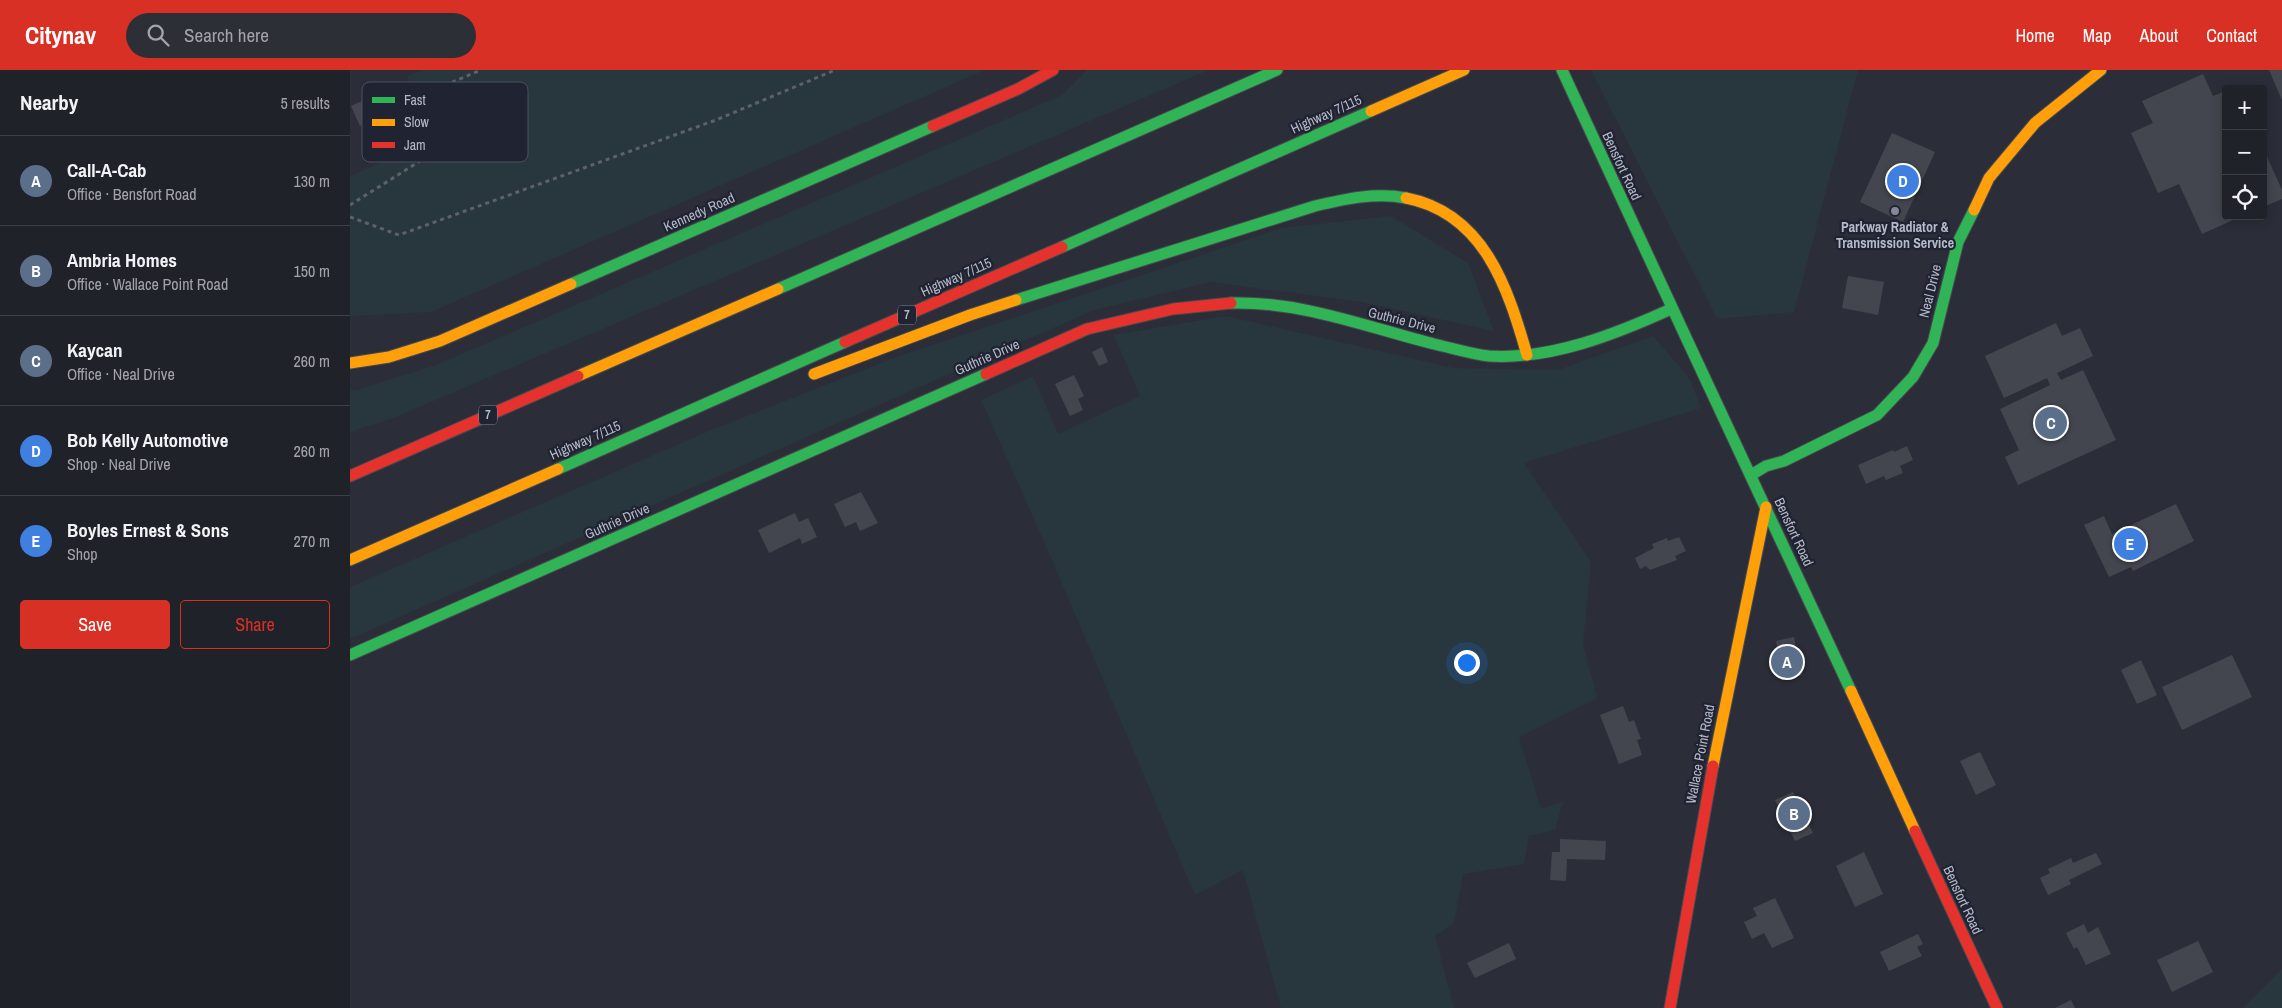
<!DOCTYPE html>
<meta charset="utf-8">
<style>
:root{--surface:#20222a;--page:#2d2f36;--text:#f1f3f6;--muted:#a2a4a8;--line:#3d3f47;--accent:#d93025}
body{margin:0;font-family:"Archivo Narrow",sans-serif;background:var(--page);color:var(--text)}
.controls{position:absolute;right:15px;top:15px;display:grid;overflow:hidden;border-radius:5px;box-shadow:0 2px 12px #0003}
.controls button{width:45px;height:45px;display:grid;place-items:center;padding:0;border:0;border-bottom:1px solid var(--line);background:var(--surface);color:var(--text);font:25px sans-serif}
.you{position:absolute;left:1116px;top:592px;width:18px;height:18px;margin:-12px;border:4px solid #fff;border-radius:50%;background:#1a73e8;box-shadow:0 0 0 8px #1a73e833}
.badge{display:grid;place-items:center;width:32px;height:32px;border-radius:50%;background:var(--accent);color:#fff;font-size:16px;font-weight:700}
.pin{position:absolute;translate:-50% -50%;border:2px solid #fff;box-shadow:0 1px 5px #0006}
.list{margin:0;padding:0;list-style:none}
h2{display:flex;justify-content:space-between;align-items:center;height:65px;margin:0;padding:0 20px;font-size:21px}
h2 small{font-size:16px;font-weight:400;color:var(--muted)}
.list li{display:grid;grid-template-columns:32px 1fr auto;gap:15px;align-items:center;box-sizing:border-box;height:90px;padding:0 20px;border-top:1px solid var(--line)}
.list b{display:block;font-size:19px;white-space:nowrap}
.list p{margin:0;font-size:16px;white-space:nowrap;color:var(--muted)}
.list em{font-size:16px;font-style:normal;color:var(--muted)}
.actions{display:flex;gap:10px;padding:15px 20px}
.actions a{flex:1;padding:11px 0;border:1px solid var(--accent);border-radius:5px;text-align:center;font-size:18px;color:var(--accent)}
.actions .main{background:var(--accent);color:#fff}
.icon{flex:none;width:28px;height:28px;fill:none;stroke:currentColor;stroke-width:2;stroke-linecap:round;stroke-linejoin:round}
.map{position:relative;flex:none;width:1932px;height:938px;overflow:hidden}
header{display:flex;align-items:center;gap:30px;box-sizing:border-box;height:70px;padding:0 25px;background:var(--accent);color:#fff}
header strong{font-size:24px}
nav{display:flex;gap:28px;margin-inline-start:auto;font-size:18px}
.search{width:350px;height:45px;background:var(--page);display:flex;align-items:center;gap:12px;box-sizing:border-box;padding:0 18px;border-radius:28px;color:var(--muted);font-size:19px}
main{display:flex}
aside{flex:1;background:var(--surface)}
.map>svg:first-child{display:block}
.green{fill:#28363d}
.building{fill:#44464f}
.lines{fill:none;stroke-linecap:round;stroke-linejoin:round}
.fast-casing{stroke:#474a51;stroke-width:13}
.slow-casing{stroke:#474a51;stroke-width:13}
.jam-casing{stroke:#474a51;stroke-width:13}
.path{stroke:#5f6169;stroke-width:3;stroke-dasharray:4 4;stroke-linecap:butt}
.fast{stroke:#30b455;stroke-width:11}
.slow{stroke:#ff9f0a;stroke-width:11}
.jam{stroke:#e5322d;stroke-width:11}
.poi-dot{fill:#858896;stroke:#1f2332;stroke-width:2}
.labels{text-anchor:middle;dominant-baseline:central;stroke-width:4.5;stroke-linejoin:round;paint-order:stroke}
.shield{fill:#1f2332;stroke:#898c9b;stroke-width:1}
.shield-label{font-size:12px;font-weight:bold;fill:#b6b9c8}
.street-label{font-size:14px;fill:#b6b9c8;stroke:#1f2332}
.poi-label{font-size:14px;font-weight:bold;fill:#b6b9c8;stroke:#1f2332}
.key{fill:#1f2332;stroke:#4c505f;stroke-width:1}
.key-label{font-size:14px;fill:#b6b9c8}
</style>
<header>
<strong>Citynav</strong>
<div class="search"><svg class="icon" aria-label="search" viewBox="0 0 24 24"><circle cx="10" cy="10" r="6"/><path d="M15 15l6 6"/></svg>Search here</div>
<nav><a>Home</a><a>Map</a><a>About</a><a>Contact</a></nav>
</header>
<main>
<aside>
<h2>Nearby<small>5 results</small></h2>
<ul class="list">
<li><span class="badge" style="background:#5c6f8a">A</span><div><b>Call-A-Cab</b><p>Office · Bensfort Road</p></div><em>130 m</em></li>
<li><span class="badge" style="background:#5c6f8a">B</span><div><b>Ambria Homes</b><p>Office · Wallace Point Road</p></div><em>150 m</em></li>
<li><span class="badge" style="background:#5c6f8a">C</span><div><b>Kaycan</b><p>Office · Neal Drive</p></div><em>260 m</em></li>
<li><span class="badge" style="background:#3f7fe0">D</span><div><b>Bob Kelly Automotive</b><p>Shop · Neal Drive</p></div><em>260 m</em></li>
<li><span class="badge" style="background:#3f7fe0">E</span><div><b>Boyles Ernest &amp; Sons</b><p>Shop</p></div><em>270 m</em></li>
</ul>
<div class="actions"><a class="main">Save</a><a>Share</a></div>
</aside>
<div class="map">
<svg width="1932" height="938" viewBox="0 0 1932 938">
<rect width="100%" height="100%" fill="#2b2e38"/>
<path class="green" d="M 73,0 L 635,0 L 81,242 L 0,246 L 0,106 L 82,70 L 57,6 Z
M 737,0 L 859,0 L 46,347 L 0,362 L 0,319 L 7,320 L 86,295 L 712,25 Z
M 1241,0 L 1508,0 L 1444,242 L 1367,249 Z
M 1041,146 L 1118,193 L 1144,261 L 1011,232 L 861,212 L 744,240 L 0,569 L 0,517 L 359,361 L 549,286 L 932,158 Z
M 876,246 L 1104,298 L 1208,300 L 1303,266 L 1340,309 L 1351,338 L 1174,393 L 1241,492 L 1233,574 L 1247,628 L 1169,667 L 1191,739 L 1213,731 L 1205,760 L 1179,766 L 1174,794 L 1113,804 L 1104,853 L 1085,866 L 1104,938 L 931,938 L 893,800 L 845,825 L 696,476 L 631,330 L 683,306 L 708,364 L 790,326 L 764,265 Z
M 1932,899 L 1932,938 L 1893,938 Z"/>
<path class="building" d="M 1919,0 L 1932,0 L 1932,30 Z
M 1853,4 L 1863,26 L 1876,21 L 1876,146 L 1892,146 L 1852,164 L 1829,114 L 1808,123 L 1781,63 L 1803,53 L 1792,31 Z
M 29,23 L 38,43 L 10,56 L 1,36 Z
M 41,50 L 50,70 L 21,83 L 12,63 Z
M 1542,63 L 1585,82 L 1553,152 L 1510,132 Z
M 1913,78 L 1932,120 L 1932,129 L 1913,137 Z
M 1498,206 L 1534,212 L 1528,245 L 1492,238 Z
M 1706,253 L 1712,266 L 1730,258 L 1743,286 L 1707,303 L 1711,310 L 1733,300 L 1766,370 L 1668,415 L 1655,387 L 1669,380 L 1650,339 L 1700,315 L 1697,308 L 1654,328 L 1635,286 Z
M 752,277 L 758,292 L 749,296 L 742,282 Z
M 724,305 L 734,326 L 728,329 L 733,340 L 720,346 L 705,314 Z
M 1557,376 L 1563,390 L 1550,396 L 1553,403 L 1536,410 L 1534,406 L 1516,414 L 1508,395 L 1543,380 L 1544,382 Z
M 511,422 L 528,453 L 510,461 L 506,452 L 495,457 L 484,434 Z
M 1826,434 L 1844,471 L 1783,501 L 1781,497 L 1759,507 L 1734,455 L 1754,446 L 1762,464 Z
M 445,443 L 449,452 L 458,448 L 467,467 L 452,474 L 450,468 L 419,483 L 408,460 Z
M 1329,467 L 1336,481 L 1325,486 L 1327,490 L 1300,500 L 1296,496 L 1290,499 L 1285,488 L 1304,478 L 1302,474 L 1317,468 L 1318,471 Z
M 1444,567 L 1452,605 L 1432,610 L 1426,571 Z
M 1882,585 L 1902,627 L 1832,660 L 1812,617 Z
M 1791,590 L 1807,625 L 1787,634 L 1771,600 Z
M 1273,636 L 1279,652 L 1284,650 L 1291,669 L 1287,670 L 1292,685 L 1269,694 L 1250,645 Z
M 1630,682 L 1646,715 L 1626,725 L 1610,691 Z
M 1443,722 L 1463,763 L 1445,771 L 1425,730 Z
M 1210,769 L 1256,771 L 1255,790 L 1217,789 L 1216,811 L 1200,810 L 1202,782 L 1210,782 Z
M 1514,782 L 1533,824 L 1505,837 L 1486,796 Z
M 1746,783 L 1752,794 L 1719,810 L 1721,814 L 1698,825 L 1690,808 L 1700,803 L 1698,799 L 1721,788 L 1723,793 Z
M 1425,828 L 1444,868 L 1422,878 L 1414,863 L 1402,869 L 1394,852 L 1407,846 L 1403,838 Z
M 1734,854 L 1738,863 L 1748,857 L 1761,884 L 1736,895 L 1727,877 L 1724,879 L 1716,863 Z
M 1568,864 L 1573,874 L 1567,877 L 1572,886 L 1539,901 L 1530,882 Z
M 1848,871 L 1863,902 L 1822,922 L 1807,890 Z
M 1159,873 L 1166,889 L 1125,908 L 1117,893 Z
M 1721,930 L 1725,938 L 1705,938 Z"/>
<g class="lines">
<defs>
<path id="fast" d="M 1212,0 C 1307,208 1405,413 1501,621
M 712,177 L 1021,41
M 221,214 L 583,56
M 428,219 L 927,0
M 666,230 L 965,136 C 995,129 1025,122 1056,128
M 881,233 C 951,231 1017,257 1084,274 C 1102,278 1121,284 1139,286 C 1201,290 1266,264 1321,239
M 208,399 L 495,272
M 1401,405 L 1416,396 L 1434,391 L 1527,345 L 1563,307 L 1583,273 L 1608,172 L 1624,140
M 0,585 L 636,304"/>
<path id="slow" d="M 1021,41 L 1114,0
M 1056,128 C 1134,143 1158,218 1177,285
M 1624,140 L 1639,108 L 1685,53 L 1751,0
M 0,293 L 39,287 L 90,271 L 221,214
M 464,304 L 620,245 L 666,230
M 228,306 L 428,219
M 0,490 L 208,399
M 1501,621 L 1565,761
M 1363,696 L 1416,437"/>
<path id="jam" d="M 583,56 L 668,19 L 703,0
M 495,272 L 712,177
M 636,304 L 737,259 L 823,239 L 881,233
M 0,406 L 228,306
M 1565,761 L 1647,938
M 1320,938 L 1363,696"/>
</defs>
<use href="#fast" class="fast-casing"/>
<use href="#slow" class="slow-casing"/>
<use href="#jam" class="jam-casing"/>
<path class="path" d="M 0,135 L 94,76 L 79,22 L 131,0
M 0,147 L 49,165 L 366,50 L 485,0"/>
<use href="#fast" class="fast"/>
<use href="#slow" class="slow"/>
<use href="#jam" class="jam"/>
</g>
<circle class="poi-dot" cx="1545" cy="141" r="5"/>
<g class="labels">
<g class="shield">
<rect x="548" y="235.5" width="18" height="19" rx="4"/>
<rect x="129" y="335.5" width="18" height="19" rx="4"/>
</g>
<g class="shield-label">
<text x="557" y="245">7</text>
<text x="138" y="345">7</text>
</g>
<g class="street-label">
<text transform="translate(976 44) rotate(-24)">Highway 7/115</text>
<text transform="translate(1272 96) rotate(65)">Bensfort Road</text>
<text transform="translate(349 142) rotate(-24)">Kennedy Road</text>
<text transform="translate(606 207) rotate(-24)">Highway 7/115</text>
<text transform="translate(1580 221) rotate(-76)">Neal Drive</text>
<text transform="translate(1052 250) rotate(14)">Guthrie Drive</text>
<text transform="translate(637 287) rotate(-24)">Guthrie Drive</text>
<text transform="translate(235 370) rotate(-24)">Highway 7/115</text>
<text transform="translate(267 451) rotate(-24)">Guthrie Drive</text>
<text transform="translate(1444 462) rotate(65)">Bensfort Road</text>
<text transform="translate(1350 684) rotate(-79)">Wallace Point Road</text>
<text transform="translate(1613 830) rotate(65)">Bensfort Road</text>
</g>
<g class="poi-label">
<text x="1545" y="157">Parkway Radiator &amp;<tspan x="1545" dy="16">Transmission Service</tspan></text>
</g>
</g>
<rect x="12" y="12" width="166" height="80" rx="8" class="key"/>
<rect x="22" y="27" width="23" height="6" fill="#30b455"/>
<rect x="22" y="49" width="23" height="7" fill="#ff9f0a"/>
<rect x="22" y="72" width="23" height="6" fill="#e5322d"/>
<g class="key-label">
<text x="54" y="35">Fast</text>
<text x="54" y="57">Slow</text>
<text x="54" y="80">Jam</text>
</g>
</svg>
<div class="controls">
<button>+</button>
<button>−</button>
<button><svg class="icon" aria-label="locate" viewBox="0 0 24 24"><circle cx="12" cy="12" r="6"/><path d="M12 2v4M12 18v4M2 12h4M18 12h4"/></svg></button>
</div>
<div class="you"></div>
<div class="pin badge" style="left:1437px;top:592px;background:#5c6f8a">A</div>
<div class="pin badge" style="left:1444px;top:744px;background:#5c6f8a">B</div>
<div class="pin badge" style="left:1701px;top:353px;background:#5c6f8a">C</div>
<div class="pin badge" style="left:1553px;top:111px;background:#3f7fe0">D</div>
<div class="pin badge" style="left:1780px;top:474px;background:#3f7fe0">E</div>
</div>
</main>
